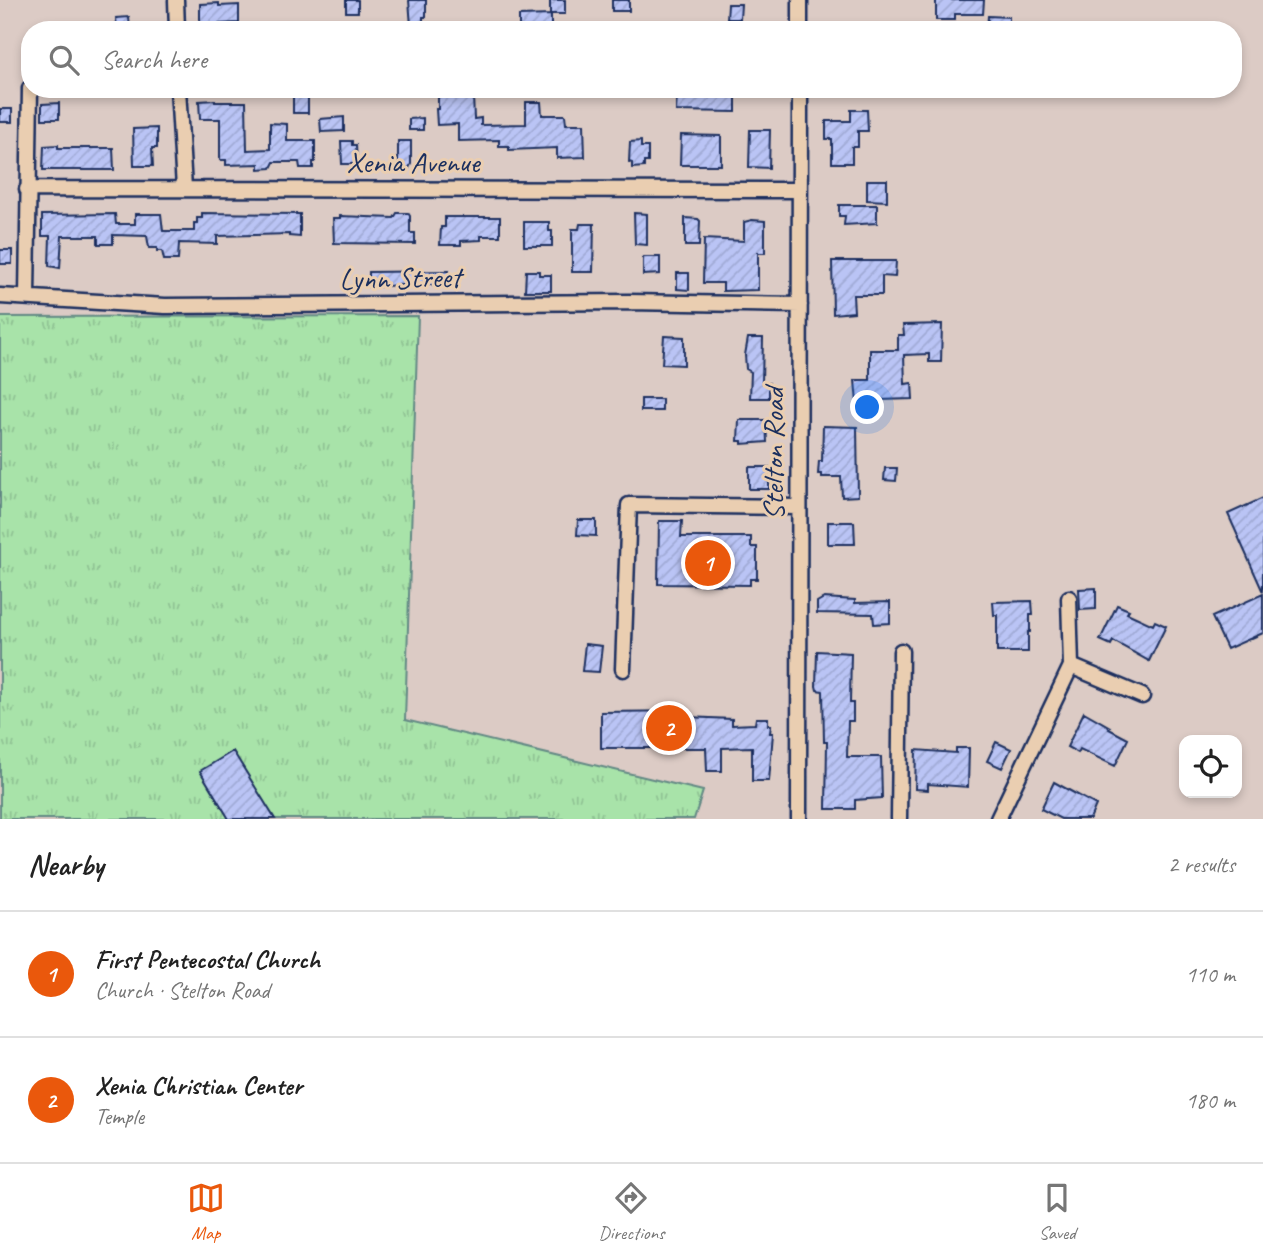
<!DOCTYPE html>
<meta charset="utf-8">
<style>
:root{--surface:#fff;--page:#f6f6f6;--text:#222;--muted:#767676;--line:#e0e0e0;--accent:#ea580c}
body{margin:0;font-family:Caveat,sans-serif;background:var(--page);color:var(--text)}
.controls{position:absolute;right:21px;bottom:21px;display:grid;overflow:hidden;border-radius:14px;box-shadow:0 4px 10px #0003}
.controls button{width:63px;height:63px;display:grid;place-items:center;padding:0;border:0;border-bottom:2px solid var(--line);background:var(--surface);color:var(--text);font:35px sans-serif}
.you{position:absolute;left:868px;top:408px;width:24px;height:24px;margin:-18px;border:5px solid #fff;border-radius:50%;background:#1a73e8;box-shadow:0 0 0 10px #1a73e833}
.badge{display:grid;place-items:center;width:46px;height:46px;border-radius:50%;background:var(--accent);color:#fff;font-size:23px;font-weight:700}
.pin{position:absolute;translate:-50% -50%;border:4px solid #fff;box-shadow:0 2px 7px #0006}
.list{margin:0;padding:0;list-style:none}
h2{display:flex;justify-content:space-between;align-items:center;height:91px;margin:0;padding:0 28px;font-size:30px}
h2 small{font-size:23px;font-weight:400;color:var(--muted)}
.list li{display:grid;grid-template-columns:46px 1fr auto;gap:21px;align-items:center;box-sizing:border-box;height:126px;padding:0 28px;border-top:2px solid var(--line)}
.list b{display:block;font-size:26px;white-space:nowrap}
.list p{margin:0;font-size:23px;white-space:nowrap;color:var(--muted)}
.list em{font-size:23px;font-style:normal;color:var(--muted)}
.icon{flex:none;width:38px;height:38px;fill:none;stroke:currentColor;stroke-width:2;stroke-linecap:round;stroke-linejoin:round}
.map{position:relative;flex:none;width:1263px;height:819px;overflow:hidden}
.search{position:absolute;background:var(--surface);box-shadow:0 4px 10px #0003;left:21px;right:21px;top:21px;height:77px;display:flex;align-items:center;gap:18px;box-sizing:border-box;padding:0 24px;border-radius:28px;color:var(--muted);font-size:26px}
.sheet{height:343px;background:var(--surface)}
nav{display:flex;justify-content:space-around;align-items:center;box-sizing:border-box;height:98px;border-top:2px solid var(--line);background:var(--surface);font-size:19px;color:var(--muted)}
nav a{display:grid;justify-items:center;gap:4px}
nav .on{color:var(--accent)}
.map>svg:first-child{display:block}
.grass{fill:url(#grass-tufts);stroke:#628984;stroke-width:2}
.building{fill:url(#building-hatch);stroke:#1b2f5e;stroke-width:2}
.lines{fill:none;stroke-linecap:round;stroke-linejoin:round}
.minor-casing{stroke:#1b2f5e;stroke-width:19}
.minor{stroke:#eaceb1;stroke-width:14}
.labels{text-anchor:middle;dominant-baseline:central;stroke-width:6;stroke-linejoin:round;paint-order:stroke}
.street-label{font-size:30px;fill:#1b2f5e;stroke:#eaceb1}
</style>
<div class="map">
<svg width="1263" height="819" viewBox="0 0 1263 819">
<defs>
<pattern id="grass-tufts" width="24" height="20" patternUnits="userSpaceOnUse" patternTransform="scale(1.75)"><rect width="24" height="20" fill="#a8e3a9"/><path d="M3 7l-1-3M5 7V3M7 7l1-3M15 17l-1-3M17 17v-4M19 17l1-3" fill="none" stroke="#90c394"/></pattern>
<pattern id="building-hatch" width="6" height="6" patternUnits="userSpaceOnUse" patternTransform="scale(1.75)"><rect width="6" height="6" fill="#bac4f5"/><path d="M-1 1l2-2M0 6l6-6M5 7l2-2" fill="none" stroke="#9fa9d4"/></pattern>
</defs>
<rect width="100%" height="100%" fill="#dccbc5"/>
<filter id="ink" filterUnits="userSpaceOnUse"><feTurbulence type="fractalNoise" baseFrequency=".0143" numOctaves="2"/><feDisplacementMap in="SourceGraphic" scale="14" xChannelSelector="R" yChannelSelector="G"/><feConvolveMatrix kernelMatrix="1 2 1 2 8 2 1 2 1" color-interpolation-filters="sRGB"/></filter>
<g filter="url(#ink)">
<path class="grass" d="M 418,316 L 405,720 L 703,791 L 694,819 L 0,819 L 0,317 Z"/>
<path class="building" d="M 346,0 L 358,0 L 358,12 L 346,12 Z
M 409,0 L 426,0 L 426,17 L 423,17 L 423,26 L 411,26 Z
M 550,0 L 565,0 L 565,14 L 550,14 Z
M 612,0 L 629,0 L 629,11 L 612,11 Z
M 936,0 L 984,0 L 983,14 L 955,14 L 955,20 L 936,20 Z
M 219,3 L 219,6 L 239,5 L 239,23 L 220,24 L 220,28 L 200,28 L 200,4 Z
M 728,4 L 741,4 L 740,19 L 727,19 Z
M 551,15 L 551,30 L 519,30 L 519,16 Z
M 988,16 L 1009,17 L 1009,30 L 987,30 Z
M 129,17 L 130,30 L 117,30 L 116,18 Z
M 440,91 L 452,91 L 452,96 L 473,95 L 474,119 L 481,118 L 481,125 L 526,124 L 526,102 L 541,102 L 542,115 L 565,115 L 566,124 L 584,124 L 585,157 L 557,158 L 557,148 L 509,150 L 509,146 L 499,146 L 499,140 L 458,141 L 458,124 L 437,125 L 436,109 L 438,109 L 438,97 L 441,96 Z
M 308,93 L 308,113 L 293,113 L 293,94 Z
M 677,95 L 736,96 L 736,112 L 676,111 Z
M 215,100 L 215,102 L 246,102 L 247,150 L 270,149 L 270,123 L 287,124 L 287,141 L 315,141 L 315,162 L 313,162 L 313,168 L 300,168 L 299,162 L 274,162 L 271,168 L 259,169 L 259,164 L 226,165 L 226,160 L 220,160 L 220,119 L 200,119 L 199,101 Z
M 59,103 L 59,119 L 42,119 L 42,104 Z
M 0,109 L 12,109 L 12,122 L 0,122 Z
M 851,110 L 867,110 L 868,131 L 858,131 L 858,147 L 852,147 L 852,163 L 832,163 L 832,139 L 826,139 L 826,121 L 851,121 Z
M 344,117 L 344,131 L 321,132 L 320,119 Z
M 423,118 L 423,130 L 409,130 L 409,119 Z
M 157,128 L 157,148 L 152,148 L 153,166 L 134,166 L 133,129 Z
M 750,130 L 770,130 L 769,168 L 749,167 Z
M 681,135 L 721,136 L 721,165 L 680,165 Z
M 341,141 L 352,141 L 352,145 L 356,145 L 357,164 L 342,164 Z
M 398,141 L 411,141 L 411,164 L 409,168 L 398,168 Z
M 641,141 L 641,147 L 648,147 L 648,162 L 644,162 L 644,167 L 632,168 L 632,163 L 629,162 L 630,142 Z
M 58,145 L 58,148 L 113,148 L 114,170 L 43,170 L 44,146 Z
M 867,180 L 887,180 L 887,201 L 867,200 Z
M 839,205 L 877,205 L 877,223 L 844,225 L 845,216 L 839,216 Z
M 202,213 L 300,214 L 300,237 L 289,236 L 289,234 L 217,236 L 217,244 L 179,243 L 178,260 L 164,260 L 162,251 L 157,251 L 157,248 L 149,248 L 147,236 L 113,235 L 113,244 L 98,244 L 98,236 L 62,236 L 60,268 L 49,266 L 50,236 L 42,236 L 42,215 L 115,214 L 116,224 L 135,224 L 135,214 L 161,214 L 163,231 L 194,231 L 194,223 L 197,223 L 197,218 L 202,218 Z
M 397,213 L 408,213 L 410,216 L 410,233 L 415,233 L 415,244 L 334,243 L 333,218 L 340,218 L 340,216 L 394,218 Z
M 634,213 L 647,214 L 647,245 L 635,244 Z
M 445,217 L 500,217 L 500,236 L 481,236 L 481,240 L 461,241 L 461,245 L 440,245 L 441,227 L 445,227 Z
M 685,218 L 698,219 L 700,221 L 699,246 L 685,246 Z
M 752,220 L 765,221 L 765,253 L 758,253 L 758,290 L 723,291 L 723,283 L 703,283 L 704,239 L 744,241 L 744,222 Z
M 524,222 L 549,222 L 549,231 L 552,231 L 552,246 L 524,246 Z
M 580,224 L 594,224 L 593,272 L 572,272 L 572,229 L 579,229 Z
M 0,250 L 12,250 L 12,264 L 0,264 Z
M 643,257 L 660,257 L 660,274 L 643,275 Z
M 832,261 L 896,261 L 895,277 L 882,276 L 882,295 L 853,295 L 854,312 L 833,314 Z
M 449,271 L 449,285 L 402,285 L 369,287 L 369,272 Z
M 526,271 L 539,271 L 539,275 L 551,275 L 551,291 L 525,291 Z
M 677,273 L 689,273 L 689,290 L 677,289 Z
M 942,324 L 941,362 L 929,362 L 929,354 L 904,355 L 905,384 L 912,383 L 913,399 L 879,400 L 879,414 L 858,415 L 855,380 L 870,380 L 870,350 L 898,350 L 898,335 L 904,335 L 903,325 Z
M 664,336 L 684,337 L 684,365 L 662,364 Z
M 748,338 L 763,338 L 762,383 L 769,383 L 769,398 L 750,398 L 751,372 L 746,369 L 745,355 Z
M 641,399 L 662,399 L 662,411 L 641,411 Z
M 739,420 L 766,420 L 767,442 L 742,444 L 742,441 L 738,441 Z
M 823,426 L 857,427 L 858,496 L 842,497 L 841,477 L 822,477 L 822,474 L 818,474 L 819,461 L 822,461 Z
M 749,467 L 769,467 L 769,489 L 749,489 Z
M 885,468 L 897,468 L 896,481 L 884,480 Z
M 1263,498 L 1263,592 L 1228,514 Z
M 578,520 L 596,520 L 596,536 L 577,535 Z
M 659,521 L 682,521 L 681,537 L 751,537 L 751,547 L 757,547 L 757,579 L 750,579 L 750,585 L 658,584 Z
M 828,522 L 854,522 L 855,544 L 828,544 Z
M 1096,588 L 1096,609 L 1080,610 L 1079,589 Z
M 1263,594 L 1263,633 L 1227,649 L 1212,617 Z
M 824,598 L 855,600 L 855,603 L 890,602 L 890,623 L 874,624 L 873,614 L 817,613 L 817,602 Z
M 1032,601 L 1033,615 L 1030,615 L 1030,632 L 1028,632 L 1028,652 L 997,652 L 997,615 L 994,615 L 993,602 Z
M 1117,605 L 1129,610 L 1127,613 L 1153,625 L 1155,621 L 1166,626 L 1149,661 L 1113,641 L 1111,645 L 1100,640 Z
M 585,644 L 602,646 L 599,672 L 582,671 Z
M 817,651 L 851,653 L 850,703 L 853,703 L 853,721 L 848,721 L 847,757 L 881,757 L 882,798 L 855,800 L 855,809 L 826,809 L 827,742 L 824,742 L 823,691 L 817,690 L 816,686 Z
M 687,711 L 687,717 L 732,719 L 732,725 L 755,724 L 756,718 L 768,718 L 768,725 L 771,725 L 770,733 L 773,733 L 769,781 L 752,781 L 752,747 L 722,748 L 722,771 L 707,771 L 706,748 L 601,748 L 601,712 Z
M 1084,712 L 1110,727 L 1109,729 L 1128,739 L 1115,766 L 1080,749 L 1078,753 L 1067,747 Z
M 996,742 L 1011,749 L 1002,768 L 987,761 Z
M 956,748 L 969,748 L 968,787 L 928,784 L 928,790 L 915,789 L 916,750 L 956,753 Z
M 233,751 L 275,819 L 229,819 L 200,771 Z
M 1054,782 L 1096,805 L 1090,819 L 1061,819 L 1041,809 Z"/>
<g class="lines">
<defs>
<path id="minor" d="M 176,0 L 177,30
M 800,30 L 800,0
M 178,89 L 184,188
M 27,189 L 799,190
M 0,296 L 165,306 L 629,302 L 800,305
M 27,297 L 30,88
M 1069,598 L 1071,666
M 623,669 L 629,505 L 799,507
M 799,819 L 800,89
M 899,819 L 901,651
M 998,819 L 1071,666 L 1142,696"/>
</defs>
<use href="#minor" class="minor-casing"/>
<use href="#minor" class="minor"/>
</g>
</g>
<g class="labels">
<g class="street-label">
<text x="413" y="162">Xenia Avenue</text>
<text transform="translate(400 278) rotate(-1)">Lynn Street</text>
<text transform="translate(773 454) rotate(-90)">Stelton Road</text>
</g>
</g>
</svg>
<div class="controls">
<button><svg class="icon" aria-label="locate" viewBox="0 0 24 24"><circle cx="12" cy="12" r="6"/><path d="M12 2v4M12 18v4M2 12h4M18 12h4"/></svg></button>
</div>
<div class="you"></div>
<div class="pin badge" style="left:708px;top:563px">1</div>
<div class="pin badge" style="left:669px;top:728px">2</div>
<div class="search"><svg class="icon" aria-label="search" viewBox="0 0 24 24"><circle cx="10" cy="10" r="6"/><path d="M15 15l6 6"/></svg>Search here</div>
</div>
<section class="sheet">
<h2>Nearby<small>2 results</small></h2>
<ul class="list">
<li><span class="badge">1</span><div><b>First Pentecostal Church</b><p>Church · Stelton Road</p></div><em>110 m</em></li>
<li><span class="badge">2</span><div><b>Xenia Christian Center</b><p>Temple</p></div><em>180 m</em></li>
</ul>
</section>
<nav>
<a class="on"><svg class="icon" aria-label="map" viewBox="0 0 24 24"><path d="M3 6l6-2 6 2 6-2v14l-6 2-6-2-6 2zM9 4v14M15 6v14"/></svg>Map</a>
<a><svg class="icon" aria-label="directions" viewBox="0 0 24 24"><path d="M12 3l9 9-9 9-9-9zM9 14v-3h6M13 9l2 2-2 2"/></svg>Directions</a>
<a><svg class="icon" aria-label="saved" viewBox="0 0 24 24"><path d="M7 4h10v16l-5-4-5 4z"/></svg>Saved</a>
</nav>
